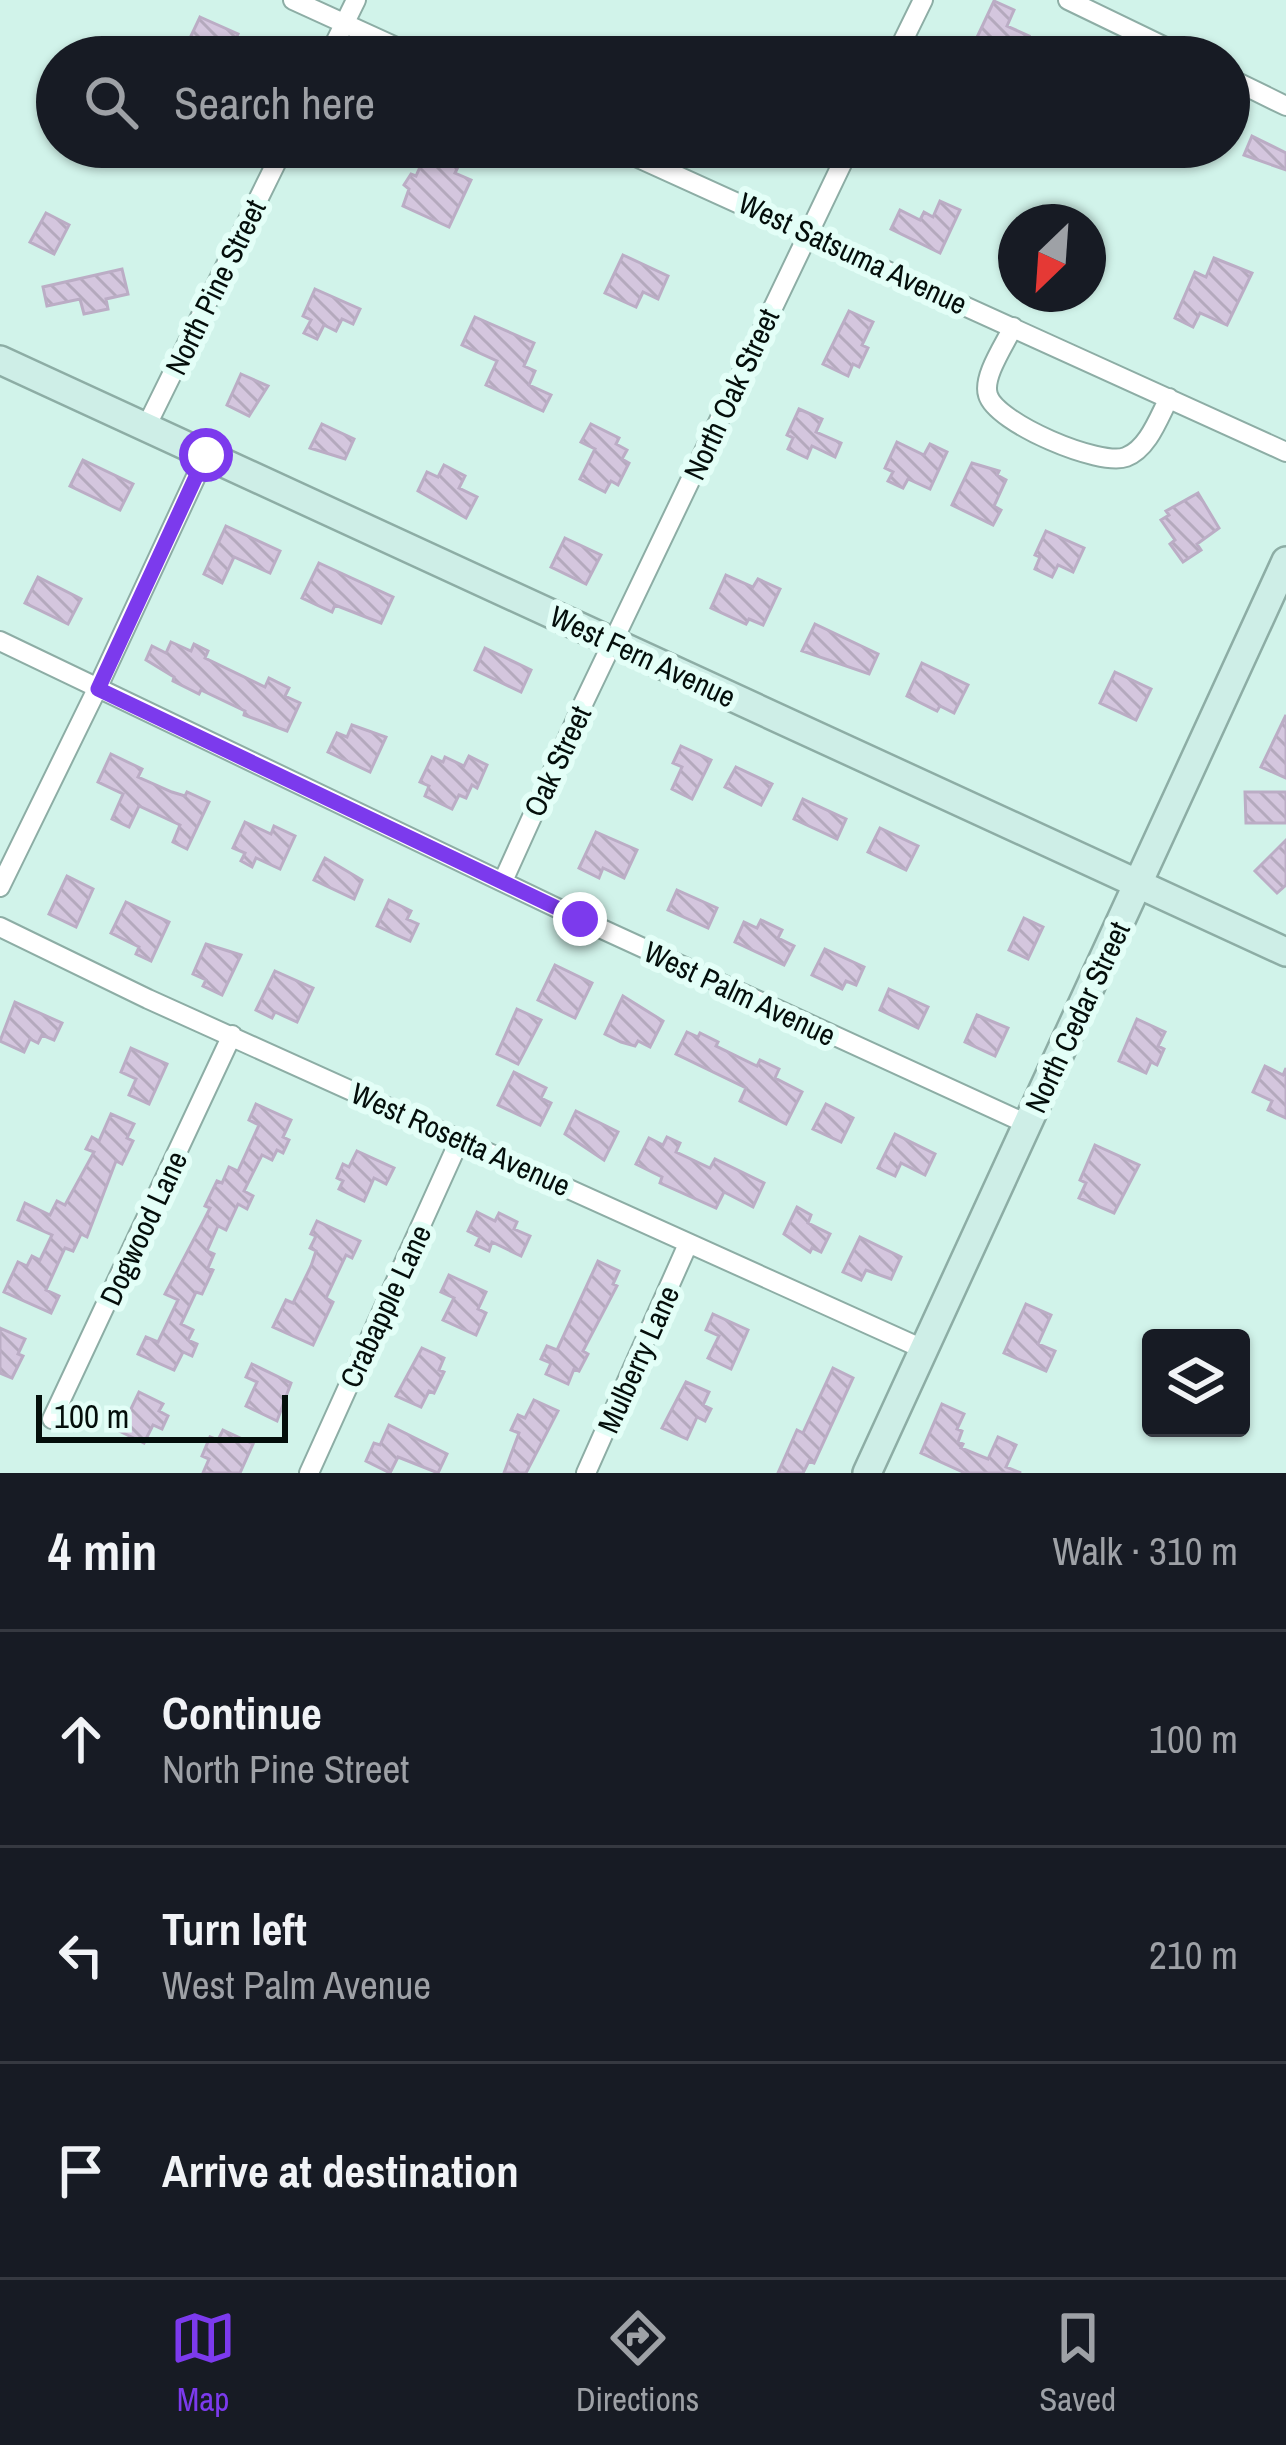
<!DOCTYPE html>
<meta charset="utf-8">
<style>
:root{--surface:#171b24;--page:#242831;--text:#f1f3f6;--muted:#9ea1a6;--line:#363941;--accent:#7c3aed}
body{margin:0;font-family:"Archivo Narrow",sans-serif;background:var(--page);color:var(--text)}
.controls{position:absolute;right:36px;bottom:36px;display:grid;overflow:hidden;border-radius:12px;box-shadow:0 3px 9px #0004}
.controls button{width:108px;height:108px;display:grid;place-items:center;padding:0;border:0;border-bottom:3px solid var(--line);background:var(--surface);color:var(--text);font:60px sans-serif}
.compass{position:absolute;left:998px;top:204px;width:108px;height:108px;border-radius:50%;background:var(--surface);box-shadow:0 3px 9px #0004;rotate:205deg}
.scale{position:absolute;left:36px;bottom:30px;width:252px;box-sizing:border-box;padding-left:12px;border:6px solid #040e0b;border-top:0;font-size:33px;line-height:42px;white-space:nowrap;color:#040e0b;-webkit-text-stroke:9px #e3fef7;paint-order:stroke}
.stop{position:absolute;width:36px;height:36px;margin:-27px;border:9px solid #7c3aed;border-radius:50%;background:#fff}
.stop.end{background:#7c3aed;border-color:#fff;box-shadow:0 3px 12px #0008}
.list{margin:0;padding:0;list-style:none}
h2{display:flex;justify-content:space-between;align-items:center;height:156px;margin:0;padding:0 48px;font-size:51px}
h2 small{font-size:39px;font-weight:400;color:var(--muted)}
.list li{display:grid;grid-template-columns:78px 1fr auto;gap:36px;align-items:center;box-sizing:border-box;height:216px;padding:0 48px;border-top:3px solid var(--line)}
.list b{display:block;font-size:45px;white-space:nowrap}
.list p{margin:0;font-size:39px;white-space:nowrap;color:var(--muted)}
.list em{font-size:39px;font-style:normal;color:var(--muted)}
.icon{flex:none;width:66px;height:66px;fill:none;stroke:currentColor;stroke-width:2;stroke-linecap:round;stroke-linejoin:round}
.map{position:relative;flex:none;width:1286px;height:1473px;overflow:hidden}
.search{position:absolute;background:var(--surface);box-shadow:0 3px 9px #0004;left:36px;right:36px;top:36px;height:132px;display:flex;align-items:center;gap:30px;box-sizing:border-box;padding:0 42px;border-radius:66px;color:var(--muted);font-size:45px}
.sheet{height:804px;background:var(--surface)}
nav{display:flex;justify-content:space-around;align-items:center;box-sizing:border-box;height:168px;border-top:3px solid var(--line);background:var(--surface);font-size:33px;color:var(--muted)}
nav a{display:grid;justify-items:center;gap:6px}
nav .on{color:var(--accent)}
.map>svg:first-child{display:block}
.building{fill:url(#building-back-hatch);stroke:#bbadc5;stroke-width:3}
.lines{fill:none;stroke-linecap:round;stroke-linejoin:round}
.street-casing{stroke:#8dada5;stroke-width:22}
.secondary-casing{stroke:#8dada5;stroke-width:32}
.street{stroke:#fff;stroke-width:18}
.secondary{stroke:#ceeee7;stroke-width:27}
.route{stroke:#7c3aed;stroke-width:15}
.labels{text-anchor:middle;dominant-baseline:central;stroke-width:12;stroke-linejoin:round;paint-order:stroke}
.street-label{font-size:30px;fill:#040e0b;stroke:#e3fef7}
</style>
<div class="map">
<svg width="1286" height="1473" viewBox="0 0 1286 1473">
<defs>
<pattern id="building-back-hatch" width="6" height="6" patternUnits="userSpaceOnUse" patternTransform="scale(3)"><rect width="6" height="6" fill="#d4c6de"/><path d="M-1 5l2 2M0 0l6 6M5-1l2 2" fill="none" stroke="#b4a9bd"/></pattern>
</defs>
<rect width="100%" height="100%" fill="#d1f3ea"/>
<path class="building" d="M 994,1 L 1014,10 L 1007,26 L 1029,36 L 1022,50 L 1015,47 L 1011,57 L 995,50 L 993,57 L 972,48 Z
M 200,17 L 238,34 L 227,57 L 181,57 Z
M 1252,136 L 1286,153 L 1286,170 L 1244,155 Z
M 435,156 L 458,167 L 455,173 L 471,180 L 449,227 L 403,206 L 409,189 L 404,185 L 411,174 L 416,176 L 424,158 L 431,161 Z
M 940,201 L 960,210 L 940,253 L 891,229 L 900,210 L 920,220 L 924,212 L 933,217 Z
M 46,213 L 69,225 L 54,254 L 30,242 Z
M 623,255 L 668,276 L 658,299 L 643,292 L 636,307 L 605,293 Z
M 1214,258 L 1252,273 L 1227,325 L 1200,313 L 1193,327 L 1175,318 L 1195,272 L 1206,277 Z
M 122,269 L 128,294 L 106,299 L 108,309 L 84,314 L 80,299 L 47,306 L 43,287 Z
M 315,289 L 360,309 L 353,324 L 342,319 L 336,331 L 324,325 L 317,339 L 304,333 L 311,320 L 303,316 Z
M 849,311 L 873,322 L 862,345 L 868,348 L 859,367 L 853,364 L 848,376 L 823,364 Z
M 475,317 L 534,343 L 524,366 L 535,371 L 529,385 L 551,395 L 543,411 L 486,385 L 497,361 L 462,345 Z
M 241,374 L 268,386 L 249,416 L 227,405 Z
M 799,409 L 822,419 L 816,432 L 841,443 L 835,457 L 812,446 L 807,458 L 788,449 L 793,438 L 787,435 Z
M 322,424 L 354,439 L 345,459 L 310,448 Z
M 591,424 L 619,438 L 616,444 L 627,450 L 622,459 L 629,463 L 618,485 L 611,481 L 605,492 L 580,479 L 595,449 L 581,442 Z
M 897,442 L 924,455 L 930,444 L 947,452 L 930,489 L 908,479 L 903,488 L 888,481 L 893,472 L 885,468 Z
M 83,460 L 133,484 L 120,510 L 70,486 Z
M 972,463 L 999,471 L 997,475 L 1006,480 L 994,506 L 1001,510 L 993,525 L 952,505 Z
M 444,465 L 465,476 L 459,488 L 477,497 L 466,518 L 418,491 L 427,472 L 438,477 Z
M 1198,493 L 1219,528 L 1197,544 L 1201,550 L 1183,562 L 1170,544 L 1175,540 L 1161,520 L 1169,515 L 1166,511 Z
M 226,526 L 280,551 L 270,573 L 234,557 L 222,583 L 204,574 Z
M 1046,531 L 1084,548 L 1073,572 L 1058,565 L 1052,577 L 1035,569 L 1040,557 L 1035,555 Z
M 565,538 L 601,555 L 586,584 L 551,567 Z
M 319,563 L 393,597 L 381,623 L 335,605 L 332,612 L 302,598 Z
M 726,575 L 753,587 L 758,579 L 780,589 L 763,625 L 749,619 L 746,624 L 711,608 Z
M 38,577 L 81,599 L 68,624 L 25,603 Z
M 815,624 L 878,654 L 869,674 L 802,651 Z
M 171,642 L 191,651 L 194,644 L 208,651 L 205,658 L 265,687 L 269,678 L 289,688 L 285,696 L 300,703 L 287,731 L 244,715 L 245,711 L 201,690 L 199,694 L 173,681 L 174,677 L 146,660 L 152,646 L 166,653 Z
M 485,648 L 531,670 L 521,692 L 475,670 Z
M 922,663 L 968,685 L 954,713 L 940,706 L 937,711 L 907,696 Z
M 1115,672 L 1151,689 L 1136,720 L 1100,703 Z
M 1286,715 L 1286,778 L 1261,767 Z
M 352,725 L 386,737 L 370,772 L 328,752 L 337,733 L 347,737 Z
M 681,746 L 711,760 L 692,799 L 672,789 L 682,767 L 673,763 Z
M 111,754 L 142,769 L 138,777 L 172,792 L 185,796 L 187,792 L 209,802 L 187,849 L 173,842 L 180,825 L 139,806 L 129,827 L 112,819 L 123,794 L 98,782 Z
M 469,756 L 487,765 L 477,788 L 472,785 L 466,798 L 459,795 L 452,809 L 425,796 L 429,786 L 420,782 L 432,757 L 443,762 L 445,757 L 464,766 Z
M 736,767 L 772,784 L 761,805 L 725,787 Z
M 1245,792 L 1286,792 L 1286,823 L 1246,823 Z
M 803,799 L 846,819 L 837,839 L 794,819 Z
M 245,822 L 271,834 L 274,826 L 295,836 L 280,869 L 256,858 L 252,867 L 241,861 L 245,853 L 233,848 Z
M 880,828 L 918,846 L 906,870 L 868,852 Z
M 596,832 L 637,850 L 624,878 L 603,868 L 599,878 L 579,868 Z
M 1286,840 L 1286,885 L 1277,893 L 1255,871 Z
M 325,858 L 362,880 L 354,899 L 314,880 Z
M 67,876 L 93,889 L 76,927 L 49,914 Z
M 677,890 L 717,908 L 708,928 L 668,910 Z
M 389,900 L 411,911 L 407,919 L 418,924 L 410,941 L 377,926 Z
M 126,902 L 169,922 L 151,961 L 136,954 L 139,947 L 111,933 Z
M 1024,918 L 1043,927 L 1028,959 L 1009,950 Z
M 761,920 L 782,930 L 778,938 L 794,946 L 784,965 L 735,942 L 744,922 L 757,928 Z
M 206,944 L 241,955 L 222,995 L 203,986 L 206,980 L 193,974 Z
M 825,949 L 864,967 L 856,985 L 846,981 L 842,989 L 812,975 Z
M 555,965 L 592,983 L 575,1018 L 538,1000 Z
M 275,971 L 313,988 L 297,1022 L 275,1012 L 272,1018 L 256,1010 Z
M 889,989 L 928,1007 L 918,1028 L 880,1010 Z
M 623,996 L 663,1021 L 650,1047 L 638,1041 L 635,1046 L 621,1042 L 605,1034 Z
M 15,1002 L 62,1023 L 54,1040 L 42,1035 L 38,1043 L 30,1039 L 24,1052 L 0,1041 Z
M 517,1009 L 541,1020 L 518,1064 L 497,1054 Z
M 977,1015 L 1008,1028 L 995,1056 L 965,1042 Z
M 1137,1019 L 1165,1032 L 1158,1046 L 1164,1049 L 1157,1065 L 1151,1062 L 1146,1073 L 1119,1061 Z
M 687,1032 L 698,1037 L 700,1033 L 718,1042 L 716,1046 L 757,1066 L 760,1060 L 779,1069 L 775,1078 L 802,1092 L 786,1124 L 740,1101 L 746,1088 L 676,1054 Z
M 131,1048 L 167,1064 L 149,1104 L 129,1095 L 136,1079 L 121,1072 Z
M 1265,1066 L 1283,1075 L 1286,1068 L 1286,1118 L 1268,1110 L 1272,1101 L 1253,1092 Z
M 514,1072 L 546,1088 L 541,1098 L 551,1103 L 540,1125 L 498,1105 Z
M 256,1104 L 291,1120 L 283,1137 L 289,1140 L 283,1153 L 277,1150 L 272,1160 L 262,1155 L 244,1191 L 253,1196 L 247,1209 L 238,1204 L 226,1230 L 218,1226 L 207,1251 L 214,1254 L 208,1268 L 213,1270 L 202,1294 L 196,1292 L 181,1324 L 193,1330 L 188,1340 L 197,1344 L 192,1356 L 183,1352 L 174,1370 L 138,1354 L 146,1337 L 158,1342 L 178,1300 L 165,1294 L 204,1220 L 210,1208 L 205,1206 L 217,1181 L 222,1183 L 229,1167 L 238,1171 L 259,1125 L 249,1120 Z
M 826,1104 L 853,1118 L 841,1142 L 813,1129 Z
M 576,1111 L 618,1132 L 604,1160 L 565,1134 Z
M 111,1114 L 134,1124 L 127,1138 L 133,1141 L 122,1164 L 116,1161 L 87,1237 L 81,1234 L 73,1251 L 65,1248 L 46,1290 L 59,1296 L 51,1313 L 4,1292 L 18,1262 L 27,1266 L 32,1256 L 40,1260 L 52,1235 L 18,1220 L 25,1203 L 50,1215 L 57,1201 L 65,1205 L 94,1152 L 86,1149 L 92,1137 L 99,1141 Z
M 895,1134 L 935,1154 L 925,1175 L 901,1163 L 895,1176 L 878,1168 Z
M 667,1137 L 680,1143 L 676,1152 L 710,1168 L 715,1159 L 764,1183 L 753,1207 L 724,1192 L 716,1208 L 660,1183 L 662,1177 L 636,1164 L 649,1138 L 663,1145 Z
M 1095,1145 L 1139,1165 L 1114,1213 L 1079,1198 L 1086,1183 L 1080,1180 Z
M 357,1151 L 394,1168 L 386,1184 L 374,1178 L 364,1201 L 339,1189 L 343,1181 L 337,1178 L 343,1164 L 349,1167 Z
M 797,1207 L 811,1215 L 808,1223 L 830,1234 L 821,1252 L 812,1248 L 810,1252 L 784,1234 Z
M 477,1212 L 495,1221 L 499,1213 L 517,1222 L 514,1229 L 530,1236 L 521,1256 L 492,1242 L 489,1251 L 476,1245 L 480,1237 L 468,1231 Z
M 317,1221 L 360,1241 L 352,1258 L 346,1255 L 326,1298 L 333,1302 L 313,1345 L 273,1327 L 286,1300 L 293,1303 L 311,1266 L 316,1251 L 310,1248 L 316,1236 L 311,1234 Z
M 860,1237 L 901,1257 L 891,1279 L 866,1270 L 861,1280 L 843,1272 Z
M 598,1261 L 619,1271 L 613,1284 L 617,1286 L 583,1351 L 588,1354 L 579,1371 L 574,1369 L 568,1384 L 546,1374 L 551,1363 L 541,1359 L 547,1346 L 557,1350 Z
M 449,1275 L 486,1292 L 478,1309 L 486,1313 L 476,1335 L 443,1320 L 454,1298 L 441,1292 Z
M 1026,1304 L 1051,1315 L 1038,1344 L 1055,1351 L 1046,1371 L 1004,1353 Z
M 713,1314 L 748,1330 L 731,1369 L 708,1358 L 719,1336 L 706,1330 Z
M 0,1328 L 25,1339 L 18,1354 L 23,1356 L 12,1378 L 0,1373 Z
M 422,1348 L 444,1358 L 439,1370 L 444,1372 L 434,1393 L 429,1391 L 421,1407 L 396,1396 Z
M 252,1364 L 291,1383 L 277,1421 L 246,1406 L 257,1382 L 246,1377 Z
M 833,1368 L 853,1378 L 814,1463 L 809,1461 L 803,1473 L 778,1473 L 797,1430 L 803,1433 Z
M 686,1382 L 709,1392 L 703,1405 L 711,1409 L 705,1421 L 697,1417 L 687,1439 L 662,1428 Z
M 139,1392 L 163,1404 L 159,1411 L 168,1416 L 162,1429 L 153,1425 L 144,1443 L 109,1426 L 117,1408 L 129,1413 Z
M 534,1400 L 558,1411 L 526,1473 L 504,1473 L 519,1433 L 511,1430 L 518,1415 L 525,1418 Z
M 942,1404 L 964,1414 L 957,1429 L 962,1431 L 958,1442 L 963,1444 L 961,1448 L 988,1459 L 998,1437 L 1016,1445 L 1006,1467 L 1021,1473 L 965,1473 L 921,1453 Z
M 389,1425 L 447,1454 L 438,1473 L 398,1457 L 390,1473 L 366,1461 L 374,1443 L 380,1445 Z
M 223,1430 L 253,1444 L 240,1473 L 203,1473 L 209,1459 L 202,1456 L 210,1437 L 218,1440 Z"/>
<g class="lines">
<defs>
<path id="street" d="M 293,0 L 418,57
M 1068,0 L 1186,57
M 328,57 L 356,0
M 895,57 L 923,0
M 1229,78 L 1286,106
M 614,147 L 1286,452
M 1013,327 C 1005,344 982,377 988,395 C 996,423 1100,467 1126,457 C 1148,449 1159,417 1169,398
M 146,427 L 284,147
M 0,641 L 580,919 L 1027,1124
M 503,881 L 584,702 L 850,147
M 0,887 L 97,689 L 206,455
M 0,927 L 148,999 L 923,1349
M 52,1419 L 232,1035
M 309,1473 L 460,1139
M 586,1473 L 688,1244"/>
<path id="secondary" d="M 0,360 L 1286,952
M 867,1473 L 1286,561"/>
</defs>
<use href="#street" class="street-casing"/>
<use href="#secondary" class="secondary-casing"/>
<use href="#street" class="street"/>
<use href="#secondary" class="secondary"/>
</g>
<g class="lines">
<path class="route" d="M 206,455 L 98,689 L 580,919"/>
</g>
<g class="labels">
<g class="street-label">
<text transform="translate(853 253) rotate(25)">West Satsuma Avenue</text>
<text transform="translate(215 287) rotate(-64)">North Pine Street</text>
<text transform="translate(731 394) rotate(-65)">North Oak Street</text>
<text transform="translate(643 656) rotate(25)">West Fern Avenue</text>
<text transform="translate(557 761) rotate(-65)">Oak Street</text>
<text transform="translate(740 993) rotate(25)">West Palm Avenue</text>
<text transform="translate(1077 1017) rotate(-65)">North Cedar Street</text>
<text transform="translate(461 1139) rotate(24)">West Rosetta Avenue</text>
<text transform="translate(143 1228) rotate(-65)">Dogwood Lane</text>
<text transform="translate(385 1306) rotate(-65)">Crabapple Lane</text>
<text transform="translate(638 1359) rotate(-66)">Mulberry Lane</text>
</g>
</g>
</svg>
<div class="controls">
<button><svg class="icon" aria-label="layers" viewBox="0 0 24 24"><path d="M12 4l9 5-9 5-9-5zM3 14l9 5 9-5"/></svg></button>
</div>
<svg class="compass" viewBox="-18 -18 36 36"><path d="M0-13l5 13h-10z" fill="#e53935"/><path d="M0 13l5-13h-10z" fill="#9ea1a6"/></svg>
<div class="scale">100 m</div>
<div class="stop" style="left:206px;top:455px"></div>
<div class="stop end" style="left:580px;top:919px"></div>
<div class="search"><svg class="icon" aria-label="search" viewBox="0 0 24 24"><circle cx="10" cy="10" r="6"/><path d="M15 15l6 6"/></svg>Search here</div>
</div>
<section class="sheet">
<h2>4 min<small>Walk · 310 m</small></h2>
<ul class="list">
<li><svg class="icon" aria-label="ahead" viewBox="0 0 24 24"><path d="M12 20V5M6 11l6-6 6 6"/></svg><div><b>Continue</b><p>North Pine Street</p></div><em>100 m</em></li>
<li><svg class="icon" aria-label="left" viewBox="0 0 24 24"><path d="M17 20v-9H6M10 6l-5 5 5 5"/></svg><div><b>Turn left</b><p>West Palm Avenue</p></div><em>210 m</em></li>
<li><svg class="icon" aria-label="arrive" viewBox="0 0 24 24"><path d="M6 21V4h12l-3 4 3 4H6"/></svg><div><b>Arrive at destination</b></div></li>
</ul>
</section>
<nav>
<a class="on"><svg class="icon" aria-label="map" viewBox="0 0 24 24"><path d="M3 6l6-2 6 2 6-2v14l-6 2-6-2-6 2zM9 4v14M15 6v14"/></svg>Map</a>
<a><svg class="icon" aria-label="directions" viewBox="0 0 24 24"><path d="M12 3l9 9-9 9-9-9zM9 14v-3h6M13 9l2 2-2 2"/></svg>Directions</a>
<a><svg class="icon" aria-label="saved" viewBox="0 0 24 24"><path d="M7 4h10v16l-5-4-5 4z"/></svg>Saved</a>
</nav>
